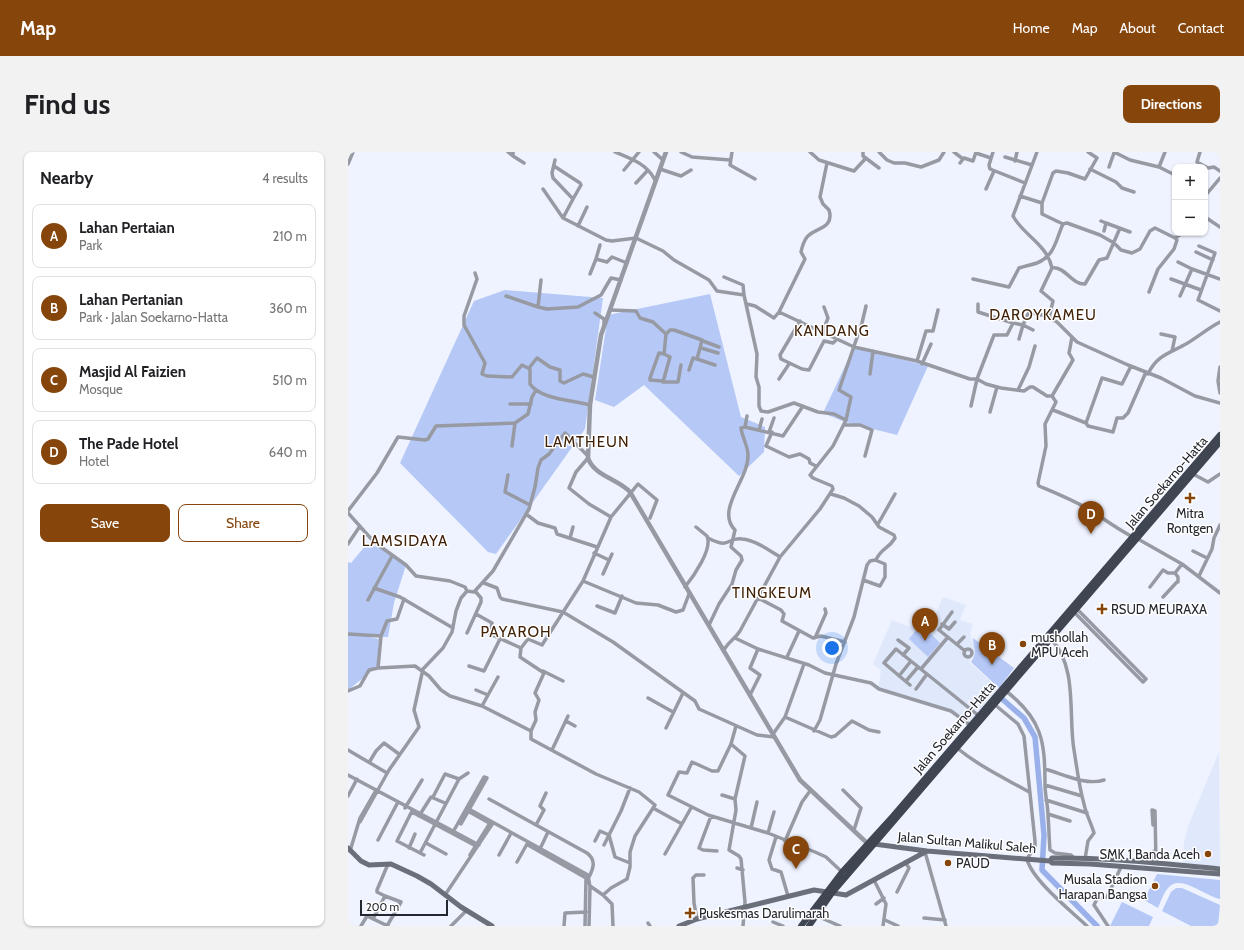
<!DOCTYPE html>
<meta charset="utf-8">
<style>
:root{--surface:#fff;--page:#f2f2f2;--text:#202124;--muted:#757577;--line:#e0e0e0;--accent:#85450b}
body{margin:0;font-family:Cabin,sans-serif;background:var(--page);color:var(--text)}
.controls{position:absolute;right:12px;top:12px;display:grid;overflow:hidden;border-radius:8px;box-shadow:0 1px 3px #0004}
.controls button{width:36px;height:36px;display:grid;place-items:center;padding:0;border:0;border-bottom:1px solid var(--line);background:var(--surface);color:var(--text);font:20px sans-serif}
.scale{position:absolute;left:12px;bottom:10px;width:88px;box-sizing:border-box;padding-left:4px;border:2px solid #24272e;border-top:0;font-size:11px;line-height:14px;white-space:nowrap;color:#24272e;-webkit-text-stroke:3px #fff;paint-order:stroke}
.you{position:absolute;left:484px;top:496px;width:14px;height:14px;margin:-10px;border:3px solid #fff;border-radius:50%;background:#1a73e8;box-shadow:0 0 0 6px #1a73e833}
.badge{display:grid;place-items:center;width:26px;height:26px;border-radius:50%;background:var(--accent);color:#fff;font-size:13px;font-weight:700}
.pin{position:absolute;translate:-50% -33px;filter:drop-shadow(0 1px 2px #0008)}
.pin::after{content:'';position:absolute;top:21px;width:14px;height:12px;background:inherit;clip-path:polygon(0 0,100% 0,50% 100%)}
.list{margin:0;padding:0;list-style:none}
h2{display:flex;justify-content:space-between;align-items:center;height:52px;margin:0;padding:0 16px;font-size:17px}
h2 small{font-size:13px;font-weight:400;color:var(--muted)}
.list li{display:grid;grid-template-columns:26px 1fr auto;gap:12px;align-items:center;box-sizing:border-box;height:64px;margin:0 8px 8px;padding:0 8px;border:1px solid var(--line);border-radius:8px}
.list b{display:block;font-size:15px;white-space:nowrap}
.list p{margin:0;font-size:13px;white-space:nowrap;color:var(--muted)}
.list em{font-size:13px;font-style:normal;color:var(--muted)}
.actions{display:flex;gap:8px;padding:12px 16px}
.actions a{flex:1;padding:9px 0;border:1px solid var(--accent);border-radius:8px;text-align:center;font-size:14px;color:var(--accent)}
.actions .main{background:var(--accent);color:#fff}
.map{position:relative;flex:none;width:872px;height:774px;overflow:hidden;border-radius:8px}
header{display:flex;align-items:center;gap:24px;box-sizing:border-box;height:56px;padding:0 20px;background:var(--accent);color:#fff}
header strong{font-size:19px}
nav{display:flex;gap:22px;margin-inline-start:auto;font-size:14px}
.intro{display:flex;align-items:center;justify-content:space-between;box-sizing:border-box;height:96px;padding:0 24px}
h1{margin:0;font-size:28px}
.button{padding:10px 18px;border-radius:8px;background:var(--accent);color:#fff;font-size:14px;font-weight:700}
main{display:flex;gap:24px;padding:0 24px}
aside{flex:1;background:var(--surface);border-radius:8px;box-shadow:0 1px 3px #0004}
.map>svg:first-child{display:block}
.built{fill:#e0e8fc}
.green{fill:#b5c8f6}
.lines{fill:none;stroke-linecap:round;stroke-linejoin:round}
.river{stroke:#99b0eb;stroke-width:5.5}
.minor{stroke:#979aa2;stroke-width:3.5}
.tertiary{stroke:#979aa2;stroke-width:4.5}
.secondary{stroke:#6b6f7a;stroke-width:5}
.trunk{stroke:#404552;stroke-width:6}
.poi-dot{fill:#85450b;stroke:#fff;stroke-width:1.5}
.labels{text-anchor:middle;dominant-baseline:central;stroke-width:3;stroke-linejoin:round;paint-order:stroke}
.street-label{font-size:13px;fill:#24272e;stroke:#fff}
.poi-label{font-size:13px;fill:#24272e;stroke:#fff;text-anchor:start}
.quarter-label{font-size:15px;letter-spacing:1px;fill:#412209;stroke:#fff}
</style>
<header>
<strong>Map</strong>
<nav><a>Home</a><a>Map</a><a>About</a><a>Contact</a></nav>
</header>
<div class="intro"><h1>Find us</h1><a class="button">Directions</a></div>
<main>
<aside>
<h2>Nearby<small>4 results</small></h2>
<ul class="list">
<li><span class="badge">A</span><div><b>Lahan Pertaian</b><p>Park</p></div><em>210 m</em></li>
<li><span class="badge">B</span><div><b>Lahan Pertanian</b><p>Park · Jalan Soekarno-Hatta</p></div><em>360 m</em></li>
<li><span class="badge">C</span><div><b>Masjid Al Faizien</b><p>Mosque</p></div><em>510 m</em></li>
<li><span class="badge">D</span><div><b>The Pade Hotel</b><p>Hotel</p></div><em>640 m</em></li>
</ul>
<div class="actions"><a class="main">Save</a><a>Share</a></div>
</aside>
<div class="map">
<svg width="872" height="774" viewBox="0 0 872 774">
<rect width="100%" height="100%" fill="#eff3ff"/>
<path class="built" d="M 595,445 L 618,453 L 612,468 L 625,472 L 622,481 L 627,498 L 621,510 L 648,534 L 649,538 L 620,571 L 605,560 L 530,538 L 533,518 L 525,512 L 544,468 L 562,475 L 569,470 L 582,475 Z
M 871,600 L 872,719 L 835,715 L 836,690 L 840,674 Z"/>
<path class="green" d="M 157,138 L 255,146 L 237,277 L 148,402 L 140,400 L 52,311 L 126,149 Z
M 362,142 L 393,265 L 417,275 L 416,300 L 391,324 L 296,233 L 266,255 L 247,248 L 260,163 Z
M 506,195 L 580,214 L 549,283 L 497,270 L 475,261 Z
M 18,393 L 35,396 L 58,413 L 46,451 L 40,485 L 22,485 L 31,487 L 29,515 L 0,538 L 0,410 L 3,411 Z
M 573,472 L 592,491 L 580,505 L 561,487 Z
M 625,486 L 666,516 L 651,536 L 623,510 C 630,500 625,496 625,486 Z
M 809,722 L 872,728 L 872,747 C 858,745 832,721 820,736 C 815,742 813,749 810,756 L 796,748 Z
M 828,736 L 834,736 L 872,753 L 870,774 L 843,774 L 814,759 L 823,740 Z
M 774,750 L 805,765 L 801,774 L 762,774 Z"/>
<g class="lines">
<path class="river" d="M 653,546 L 676,566 L 687,585 L 696,683 L 694,718 L 749,774"/>
<path class="minor" d="M 160,0 L 165,4
M 165,0 L 165,4 L 176,11
M 267,0 C 284,7 299,12 307,28
M 306,0 L 315,8
M 333,0 L 344,5 L 382,8
M 384,0 L 382,13 L 407,27
M 462,0 L 471,8 L 506,19 L 518,6
M 515,0 L 515,4 L 531,16
M 531,0 L 539,8 L 546,11 L 557,11 L 573,15 L 591,8 L 596,0
M 606,0 L 615,7
M 645,0 L 641,13 L 642,17 L 677,31
M 689,0 L 665,64 C 675,83 699,92 704,116
M 766,0 L 782,8 L 811,15 L 827,23
M 852,0 L 849,10 L 860,16 L 866,15 L 872,19
M 628,1 L 643,6
M 657,5 L 684,13
M 207,8 L 204,21 L 205,26 L 225,47 L 215,66
M 667,9 L 669,0
M 612,11 L 616,6 L 625,9 L 628,0
M 0,12 L 5,0
M 206,14 L 232,31 L 233,33 L 225,47
M 761,15 L 766,1
M 811,15 L 817,0
M 312,17 L 333,24 L 343,18
M 742,17 L 768,30 L 774,36 L 786,40
M 276,18 L 291,0
M 288,31 L 300,18
M 195,37 L 215,66 L 258,88 L 264,89 L 288,86 L 315,99 L 326,108 L 361,128 L 369,139 L 396,143 L 409,202 L 408,225 L 411,235 L 411,254 L 413,259 L 420,260 L 446,251 L 470,260 L 486,262 L 498,268
M 638,37 L 646,19
M 672,44 L 694,51 L 705,21 L 708,19 L 720,21 L 737,27 L 749,6 L 740,0
M 857,44 L 872,26
M 694,50 L 694,62 L 715,72 L 719,71 L 752,83 L 766,91 L 773,98 L 784,101 L 792,97 L 802,79 L 807,76 L 827,86 L 835,81
M 857,65 L 872,75
M 753,69 L 758,71 L 756,79
M 758,71 L 782,80
M 230,74 L 239,55
M 851,94 L 867,101 L 850,148 L 872,159
M 848,100 L 865,108
M 248,107 L 252,93
M 830,110 L 844,117
M 127,121 L 129,127 L 116,164 L 116,173 L 137,211 L 134,222 L 139,224 L 164,225 L 174,213 L 182,217 L 182,232 C 193,248 226,248 242,253
M 242,122 L 248,107 L 259,110 L 264,105 L 279,111
M 376,125 L 395,133 L 396,143
M 625,127 L 661,135 L 671,116 C 677,114 683,113 689,111 C 707,104 708,87 715,72
M 823,127 L 853,138
M 193,128 L 190,155 L 199,157 L 230,155 L 253,143 L 263,126 L 273,128
M 801,140 L 810,117 L 826,97 L 829,88 L 827,86
M 158,144 L 190,155
M 832,144 L 844,117 L 872,127
M 399,152 L 407,154 L 426,166 L 431,160 L 457,107 L 453,100 C 454,95 456,89 459,85 C 466,76 487,77 481,58 L 475,52 L 472,45 L 479,11
M 630,152 L 630,160 L 665,171
M 262,158 L 288,159 L 292,166 L 305,170 L 318,182 L 322,178 L 326,178 L 354,188 L 349,207 L 367,213
M 431,160 L 506,195 L 569,209 L 622,227 L 629,227 L 646,183 L 659,183 L 665,171 L 675,173 L 681,160 L 698,164 L 709,170 L 729,190 L 780,213 L 813,226 L 847,244 L 872,251
M 247,161 L 256,167 L 256,172
M 701,166 L 705,149 L 693,139 L 704,116 C 717,114 724,133 737,132 L 751,108 L 759,106 L 772,76
M 452,169 L 432,203 L 433,207 L 454,217 L 461,218 L 476,189 L 485,191 L 489,187
M 475,179 L 480,166 L 476,155
M 318,182 L 316,202 L 322,205 L 315,230 L 330,230 L 333,213
M 813,182 L 827,185 L 824,199
M 671,187 L 675,173 L 685,178
M 355,189 L 371,195
M 353,196 L 370,201
M 569,209 L 578,179 L 585,179 L 590,158
M 574,212 L 583,192
M 872,215 L 870,229 L 872,241
M 181,216 L 189,206 L 202,215 L 212,218 L 212,229 L 216,231 L 235,222 L 246,225
M 341,218 L 345,206 L 349,207
M 522,222 L 525,199
M 800,222 C 809,203 822,201 838,192 C 850,185 860,176 872,170
M 431,227 L 441,212
M 315,229 L 302,228 L 302,226 L 311,201 L 316,202
M 670,238 L 681,215 L 687,194
M 704,244 L 725,208 L 721,201 L 724,185
M 162,252 L 183,252
M 623,254 L 629,227 L 638,232 L 653,236 L 676,239 L 682,235 L 685,235 L 699,244 L 704,244 L 708,250 L 697,272 L 698,294 L 690,331 L 691,334 C 710,342 730,350 747,361 C 760,370 771,378 785,385
M 705,258 L 738,271 L 754,226 L 774,232 L 783,214
M 642,260 L 649,235
M 399,264 L 397,275 L 435,284 L 455,254
M 738,271 L 740,274 L 765,280 L 769,266 L 775,266 L 780,261 L 798,220
M 496,273 L 512,273 L 524,278 L 517,304
M 411,278 L 414,267
M 421,280 L 426,266
M 424,280 L 418,294 L 441,305 L 452,302 L 461,307 L 462,311 L 468,314
M 164,294 L 167,271 L 180,262 L 184,245 L 188,238
M 240,306 L 228,320 L 221,336 L 241,352 L 263,365
M 845,322 L 860,330 L 872,322
M 160,323 L 157,340 L 182,353
M 483,342 L 496,346 L 511,354 L 524,365 L 531,375 L 546,383 L 547,386 C 540,398 534,395 528,408
M 0,359 L 29,321 L 50,285 L 77,288 L 80,287 L 88,274 L 167,271
M 0,361 L 26,390 L 58,413 L 68,424 L 102,429 L 117,435 L 119,439
M 178,362 L 190,371 L 207,376 L 209,382 L 249,395
M 302,366 L 309,348 L 290,332 L 263,365 L 235,429 L 288,451 L 310,453 L 328,460 L 335,458 L 341,442
M 530,372 L 547,342
M 222,386 L 225,375
M 360,386 C 383,398 378,385 394,387 C 407,388 421,398 432,405
M 790,387 L 834,412 L 872,441
M 0,392 L 12,374
M 845,399 L 859,406
M 246,401 L 261,408
M 827,421 L 834,412
M 255,422 L 264,402
M 851,424 L 864,397 L 866,386 L 872,373
M 136,431 L 149,436 L 152,445 L 154,447 L 215,460 L 265,490 L 347,549 L 351,557 L 409,583 L 426,585
M 337,435 C 345,425 365,397 359,384 L 348,375
M 802,435 L 815,418 L 820,421 L 827,421 L 830,425 L 830,430
M 26,436 L 52,445 L 105,476
M 815,445 L 829,430
M 410,446 L 433,458 L 436,462 L 434,469 L 465,486 L 473,484 L 497,490
M 20,448 L 44,404
M 249,454 L 267,461 L 274,444
M 604,460 L 591,478 L 617,499
M 726,460 L 795,530 L 798,527 L 729,457
M 128,462 L 144,471 L 142,482 L 173,496 L 172,505 L 196,521 L 187,541 L 191,548 L 187,560 L 188,568 L 183,579 L 183,587 L 248,622 L 291,640 L 307,653 L 287,684 L 282,700 L 282,715 L 279,727 L 263,736 L 255,743
M 594,472 L 601,477 L 607,470
M 361,473 L 371,452 L 384,432 L 388,418 L 394,408 L 393,404 L 383,395 L 387,378 C 367,358 401,327 400,303 C 400,294 394,285 393,276 L 397,275
M 119,481 L 133,450 L 133,446 L 127,439 L 126,440
M 0,482 L 33,484 L 39,469 L 49,467 L 56,447
M 33,484 L 30,516 L 67,514 L 81,524 L 93,538 L 102,544 L 134,554 L 140,543 L 128,538
M 387,486 L 410,497 L 461,513 L 477,521 L 523,531 L 531,537 L 603,559 L 622,573
M 467,486 L 478,461 L 477,457
M 703,487 C 730,515 720,563 726,598 C 729,616 731,635 736,652 C 738,662 743,671 746,681 L 740,689 L 737,707
M 550,488 L 561,496 L 555,503
M 609,492 L 616,485
M 173,496 L 180,487 L 194,493 L 235,429
M616 501a4 4 0 1 1 8 0a4 4 0 1 1-8 0Z
M 376,498 C 380,490 387,487 392,479 L 432,405 L 472,357 L 485,337 L 484,334 L 465,326 L 462,323 L 485,294 L 498,268 L 503,245 L 491,238 L 514,171 L 518,154
M 439,505 L 451,479
M 121,514 L 136,519 L 152,487
M 573,517 L 600,485
M 195,519 L 215,529
M 551,524 L 563,509
M 558,529 L 570,515
M 562,533 L 536,511 L 548,497 L 631,564
M 568,537 L 579,522
M 0,539 L 12,534 L 21,518 L 30,516
M 658,539 C 694,567 697,589 697,633 C 697,643 700,653 700,664 C 701,675 701,686 702,698 L 707,701 L 723,703 L 726,706
M 140,543 L 150,525
M 402,543 L 412,523 L 402,516 L 410,497
M 300,546 L 325,560
M 646,552 L 670,572 L 676,584 L 687,689 L 687,694 L 679,707 C 684,728 722,758 739,774
M 134,554 L 183,579
M 437,565 L 483,585 L 487,584 L 504,569 L 521,578 L 531,580
M 218,569 L 227,574
M 388,574 L 383,592 L 370,619 L 364,619 L 344,610 L 339,621 L 331,620 L 320,643 L 360,663 L 420,681 L 467,700 L 478,705 L 494,720
M 318,576 L 335,541
M 466,579 L 472,568 L 488,512 L 506,465 L 519,413 L 522,409 L 527,408 L 537,412 L 537,425 L 532,434 L 515,428
M 425,582 L 437,565 L 456,512
M 383,592 L 397,604 L 387,647 L 388,658 L 381,698 L 391,704 L 393,707 L 397,750 L 395,774
M 609,596 C 631,614 656,626 681,640
M 0,598 L 39,621
M 204,598 L 220,564
M 22,609 L 28,599 L 36,591 L 51,602
M 697,617 C 715,622 738,634 756,628
M 0,623 L 131,693
M 697,633 L 734,644
M 495,638 L 513,656 L 506,678
M 374,643 L 387,647
M 0,644 L 9,627
M 85,645 L 97,622 L 111,627
M 141,647 L 239,701 C 248,708 246,715 241,725
M 698,648 L 739,661
M 57,656 L 74,628
M 119,656 L 240,723 L 242,735 L 241,774
M 305,656 L 334,672
M 118,658 L 143,672
M 804,658 L 807,659 L 808,710
M 804,658 L 805,673
M 64,659 L 49,689 L 76,703
M 64,660 L 128,694
M 700,662 L 722,669
M 71,664 L 83,645 L 97,651
M 363,664 L 351,696 L 355,698 L 369,699
M 12,670 L 41,618 L 71,575 L 66,558 L 75,517 L 95,496 L 104,480 L 108,459 L 113,446 L 119,439 L 126,440 L 145,419 L 181,357 L 187,335 L 190,316 L 193,308 L 201,302 L 217,281 L 239,303
M 113,672 L 139,626
M 188,673 L 196,658 L 192,654 L 198,641
M 403,676 L 409,650
M 105,680 L 136,625 L 139,626
M 420,681 L 426,660
M 428,685 L 421,708 L 424,717 L 433,720 L 440,744
M 30,688 L 50,650
M 247,689 L 252,679 L 261,683 L 267,705 L 282,711
M 437,689 L 454,650 L 462,639
M 78,691 L 98,702
M 180,693 L 238,726 L 237,774
M 256,693 L 273,659 L 282,636
M 61,696 L 67,682
M 2,699 L 12,666 L 27,640
M 191,699 L 200,680
M 806,699 L 806,710
M 577,700 L 598,774
M 72,701 L 111,627 L 120,621
M 317,702 L 343,656
M 122,703 L 142,671
M 151,703 L 162,683
M 169,710 L 179,692
M 389,716 L 395,718
M 526,728 L 538,752 L 535,774
M 242,734 L 255,743 L 264,752 L 265,774
M 549,740 L 561,716 L 557,710
M 97,743 L 145,671
M 37,744 L 53,750 L 39,774
M 528,752 L 536,746
M 469,764 L 492,774
M 576,766 L 597,768
M 25,767 L 37,744 L 29,740 L 29,738 L 40,712
M 349,767 L 346,751 L 345,726 L 348,723 L 356,723
M 537,768 L 550,774
M 425,770 L 435,774
M 300,771 L 302,774
M 13,774 L 19,764 L 40,774
M 103,774 L 119,758
M 216,774 L 217,761 L 238,760
M 760,774 L 746,753 L 749,747 L 759,745 L 773,715"/>
<path class="tertiary" d="M 318,0 L 253,183 L 242,253 L 240,306 C 246,324 270,327 282,340 L 452,628 L 519,691"/>
<path class="secondary" d="M 526,692 L 579,699 L 702,709 L 704,711 L 742,712 L 872,722
M 0,696 L 13,709 L 21,713 L 43,712 L 69,724 L 83,732 L 113,755 L 144,774
M 702,709 L 704,706 C 760,705 816,712 872,717
M 331,774 L 349,767 L 466,738 L 498,743 L 579,699"/>
<path class="trunk" d="M 453,774 L 494,720 L 545,664 L 872,283
M 461,774 L 484,741 L 872,290"/>
</g>
<g class="poi-dot">
<path d="M840 340h4v4h4v4h-4v4h-4v-4h-4v-4h4z"/>
<path d="M752 451h4v4h4v4h-4v4h-4v-4h-4v-4h4z"/>
<circle cx="675" cy="492" r="4"/>
<circle cx="860" cy="702" r="4"/>
<circle cx="600" cy="711" r="4"/>
<circle cx="807" cy="734" r="4"/>
<path d="M340 755h4v4h4v4h-4v4h-4v-4h-4v-4h4z"/>
</g>
<g class="labels">
<g class="street-label">
<text transform="translate(818 330) rotate(-49)">Jalan Soekarno-Hatta</text>
<text transform="translate(606 575) rotate(-49)">Jalan Soekarno-Hatta</text>
<text transform="translate(619 690) rotate(5)">Jalan Sultan Malikul Saleh</text>
</g>
<g class="poi-label">
<text x="842" y="361" text-anchor="middle">Mitra<tspan x="842" dy="15">Rontgen</tspan></text>
<text x="763" y="457">RSUD MEURAXA</text>
<text x="683" y="485">mushollah<tspan x="683" dy="15">MPU Aceh</tspan></text>
<text x="852" y="702" text-anchor="end">SMK 1 Banda Aceh</text>
<text x="608" y="711">PAUD</text>
<text x="799" y="727" text-anchor="end">Musala Stadion<tspan x="799" dy="15">Harapan Bangsa</tspan></text>
<text x="351" y="761">Puskesmas Darulimarah</text>
</g>
<g class="quarter-label">
<text x="695" y="163">DAROYKAMEU</text>
<text x="484" y="179">KANDANG</text>
<text x="239" y="290">LAMTHEUN</text>
<text x="57" y="389">LAMSIDAYA</text>
<text x="424" y="441">TINGKEUM</text>
<text x="168" y="480">PAYAROH</text>
</g>
</g>
</svg>
<div class="controls">
<button>+</button>
<button>−</button>
</div>
<div class="scale">200 m</div>
<div class="you"></div>
<div class="pin badge" style="left:577px;top:489px">A</div>
<div class="pin badge" style="left:644px;top:513px">B</div>
<div class="pin badge" style="left:448px;top:717px">C</div>
<div class="pin badge" style="left:743px;top:382px">D</div>
</div>
</main>
